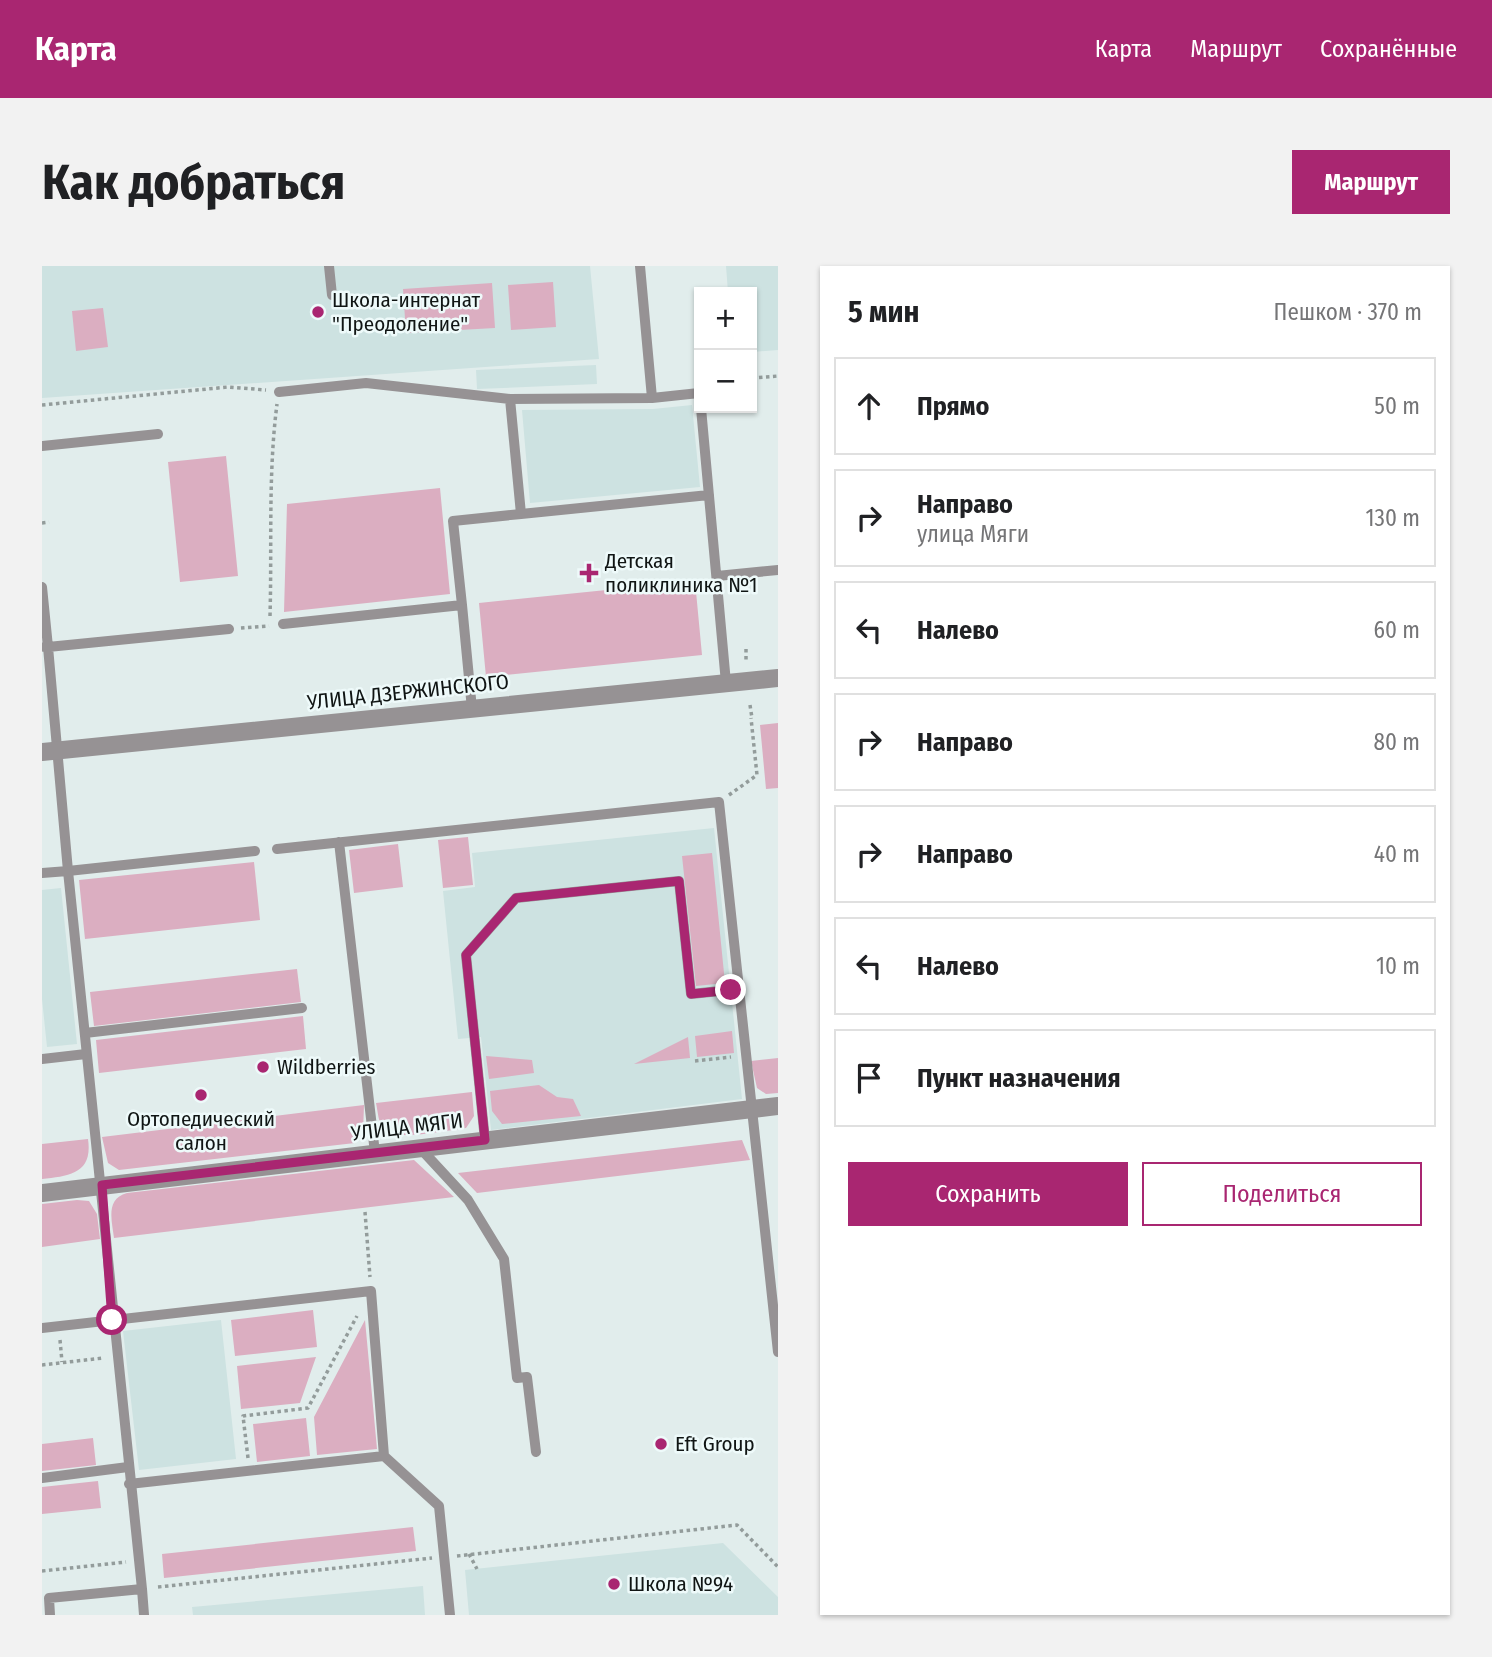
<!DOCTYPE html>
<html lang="ru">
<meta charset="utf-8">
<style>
:root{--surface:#fff;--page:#f2f2f2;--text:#202124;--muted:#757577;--line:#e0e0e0;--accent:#a92671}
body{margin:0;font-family:"Fira Sans Condensed",sans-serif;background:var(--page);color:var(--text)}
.controls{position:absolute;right:21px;top:21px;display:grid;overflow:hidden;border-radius:0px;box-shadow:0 2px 5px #0004}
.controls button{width:63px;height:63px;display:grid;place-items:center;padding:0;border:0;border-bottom:2px solid var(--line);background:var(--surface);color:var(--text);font:35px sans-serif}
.stop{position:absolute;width:21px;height:21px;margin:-16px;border:5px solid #a92671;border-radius:50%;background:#fff}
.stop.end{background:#a92671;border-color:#fff;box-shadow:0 2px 7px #0008}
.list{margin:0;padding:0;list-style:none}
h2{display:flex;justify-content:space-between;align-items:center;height:91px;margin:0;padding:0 28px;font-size:30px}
h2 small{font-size:23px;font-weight:400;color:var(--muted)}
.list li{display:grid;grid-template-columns:46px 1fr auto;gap:21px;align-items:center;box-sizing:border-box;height:98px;margin:0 14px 14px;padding:0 14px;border:2px solid var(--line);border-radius:0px}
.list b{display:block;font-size:26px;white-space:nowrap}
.list p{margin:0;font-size:23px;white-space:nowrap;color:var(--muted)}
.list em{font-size:23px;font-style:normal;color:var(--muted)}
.actions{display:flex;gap:14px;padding:21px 28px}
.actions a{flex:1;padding:16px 0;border:2px solid var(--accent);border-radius:0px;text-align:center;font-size:24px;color:var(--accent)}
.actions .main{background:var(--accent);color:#fff}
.icon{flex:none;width:38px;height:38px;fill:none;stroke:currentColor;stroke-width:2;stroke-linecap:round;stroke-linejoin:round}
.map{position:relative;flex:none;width:736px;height:1349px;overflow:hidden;border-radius:0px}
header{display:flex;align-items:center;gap:42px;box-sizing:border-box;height:98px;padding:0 35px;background:var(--accent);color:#fff}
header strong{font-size:33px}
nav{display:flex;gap:38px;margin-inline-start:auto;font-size:24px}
.intro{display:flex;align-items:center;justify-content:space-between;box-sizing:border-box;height:168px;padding:0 42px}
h1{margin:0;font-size:49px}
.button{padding:18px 32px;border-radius:0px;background:var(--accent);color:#fff;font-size:24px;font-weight:700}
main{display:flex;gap:42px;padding:0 42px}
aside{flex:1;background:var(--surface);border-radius:0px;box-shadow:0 2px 5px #0004}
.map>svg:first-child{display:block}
.built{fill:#cde2e1}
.green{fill:#dbaec1}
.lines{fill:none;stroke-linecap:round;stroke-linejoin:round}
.path{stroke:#939c9b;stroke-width:3.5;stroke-dasharray:3.5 3.5;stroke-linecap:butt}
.service{stroke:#969294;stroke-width:10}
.minor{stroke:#969294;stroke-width:18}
.route{stroke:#a92671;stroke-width:9}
.poi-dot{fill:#a92671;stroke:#eefafa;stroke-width:2.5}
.labels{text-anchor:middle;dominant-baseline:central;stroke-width:5;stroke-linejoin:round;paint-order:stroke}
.poi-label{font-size:21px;fill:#101514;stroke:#eefafa;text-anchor:start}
.street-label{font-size:21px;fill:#101514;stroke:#eefafa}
</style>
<header>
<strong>Карта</strong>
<nav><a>Карта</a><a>Маршрут</a><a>Сохранённые</a></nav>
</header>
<div class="intro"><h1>Как добраться</h1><a class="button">Маршрут</a></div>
<main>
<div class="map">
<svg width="736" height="1349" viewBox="0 0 736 1349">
<rect width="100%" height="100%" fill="#e1edec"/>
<path class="built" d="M 0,0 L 548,0 L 557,93 L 0,132 Z
M 684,0 L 736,0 L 736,84 L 710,86 L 710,26 L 686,26 Z
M 554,99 L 555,118 L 435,123 L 434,104 Z
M 650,139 L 658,221 L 488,237 L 480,144 L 611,143 Z
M 672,562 L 700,833 L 449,864 L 439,771 L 416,773 L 401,625 L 433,621 L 430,587 Z
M 19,622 L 35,778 L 5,781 L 0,733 L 0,624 Z
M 179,1054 L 194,1193 L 97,1204 L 81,1065 Z
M 681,1277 L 736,1331 L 736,1349 L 427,1349 L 423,1304 Z
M 381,1320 L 383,1349 L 151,1349 L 150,1341 Z"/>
<path class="green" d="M 511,16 L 514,61 L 469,64 L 466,19 Z
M 450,17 L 453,62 L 364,67 L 361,23 Z
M 61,42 L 66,81 L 34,85 L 30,45 Z
M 184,190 L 196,310 L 138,316 L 126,196 Z
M 398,222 L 408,328 L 242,346 L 245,238 Z
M 653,315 L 660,389 L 444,411 L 437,337 Z
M 736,457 L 736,522 L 724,523 L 718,459 Z
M 426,571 L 431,619 L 401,622 L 396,574 Z
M 356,578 L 361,621 L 312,627 L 307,584 Z
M 670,587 L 683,717 L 654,720 L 640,590 Z
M 212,596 L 218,654 L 43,673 L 37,614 Z
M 255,703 L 259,736 L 52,760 L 48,726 Z
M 261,750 L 264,783 L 57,807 L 54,774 Z
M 690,765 L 692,787 L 655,791 L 653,770 Z
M 646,771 L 648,792 L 592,798 Z
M 444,790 L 490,794 L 492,807 L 447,813 Z
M 736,792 L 736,827 L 724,828 L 715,822 L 709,795 Z
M 497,819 L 515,831 L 531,833 L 539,850 L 460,858 L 450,845 L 448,825 Z
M 430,826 L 432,850 L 424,862 C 406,864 354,876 342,863 C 336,857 336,846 334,837 Z
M 322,839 L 321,867 L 313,877 L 77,904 L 66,897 L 60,871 Z
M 46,873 C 51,907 28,910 0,913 L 0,878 Z
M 700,874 L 708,894 L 435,927 L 416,907 Z
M 372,894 L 412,931 L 72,972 C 70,955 63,933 85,927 Z
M 35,934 L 47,935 L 55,948 L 58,973 L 0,981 L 0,938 Z
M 271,1044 L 275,1081 L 193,1090 L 189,1054 Z
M 323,1054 L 335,1183 L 275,1189 L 272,1151 Z
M 274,1091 L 258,1137 L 199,1143 L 195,1100 Z
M 264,1152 L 268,1190 L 215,1196 L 211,1158 Z
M 51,1172 L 54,1199 L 0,1205 L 0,1178 Z
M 56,1215 L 59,1242 L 0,1248 L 0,1221 Z
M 371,1261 L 374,1285 L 122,1312 L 120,1288 Z"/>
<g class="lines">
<path class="path" d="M 710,112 L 736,110
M 0,139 L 186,121 L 224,124
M 0,257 L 7,256
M 228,350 C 230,279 226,208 235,138
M 199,362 L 227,360
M 704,383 L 704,394
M 708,439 L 710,452
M 687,529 L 715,509 L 709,452
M 653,795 L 689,791
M 323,946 L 328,1011
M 18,1074 L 20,1096
M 0,1099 L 61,1092
M 206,1192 L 201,1150 L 266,1142 L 315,1050
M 427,1288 L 435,1303
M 415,1290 L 695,1259 L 736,1301
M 0,1305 L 84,1296
M 116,1321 L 390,1292"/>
<path class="service" d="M 287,0 L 290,29
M 598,0 L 610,132
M 237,126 L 324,117 L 468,133 L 610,132 L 657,127
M 659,142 L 684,417
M 0,180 L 116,168
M 479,248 L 667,229
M 675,310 L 736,304
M 0,321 L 6,381 L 2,381
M 420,339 L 411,255 L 479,248 L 468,133
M 241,358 L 420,339 L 430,443
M 297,576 L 333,887
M 235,583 L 677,536 L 736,1086
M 0,607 L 26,605 L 6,381 L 187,363
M 43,767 L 260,742
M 0,793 L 44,788
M 443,874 L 424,689 L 474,632 L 637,615 L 649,728 L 697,723
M 378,882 L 426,934 L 462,993 L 475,1112 L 485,1111 L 494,1186
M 0,1062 L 329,1025 L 342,1190 L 87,1218
M 342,1190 L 397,1240 L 408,1349
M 0,1212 L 86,1201
M 100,1323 L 102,1349
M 8,1349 L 7,1332 L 100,1323 L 26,605 L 213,585"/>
<path class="minor" d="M 0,486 L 736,412
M 0,927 L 736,840"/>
</g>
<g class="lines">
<path class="route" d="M 70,1054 L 60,919 L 443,874 L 424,689 L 474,632 L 637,615 L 649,728 L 689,724"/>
</g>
<g class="poi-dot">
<circle cx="276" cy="46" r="7"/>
<path d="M543.5 296.5h7v7h7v7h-7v7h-7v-7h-7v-7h7z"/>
<circle cx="221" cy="801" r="7"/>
<circle cx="159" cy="829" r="7"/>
<circle cx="619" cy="1178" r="7"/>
<circle cx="572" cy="1318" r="7"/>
</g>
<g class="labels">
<g class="poi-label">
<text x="290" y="34">Школа-интернат<tspan x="290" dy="24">"Преодоление"</tspan></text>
<text x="563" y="295">Детская<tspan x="563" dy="24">поликлиника №1</tspan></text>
<text x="235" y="801">Wildberries</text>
<text x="159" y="853" text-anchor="middle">Ортопедический<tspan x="159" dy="24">салон</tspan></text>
<text x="633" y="1178">Eft Group</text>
<text x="586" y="1318">Школа №94</text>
</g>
<g class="street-label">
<text transform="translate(366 426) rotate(-6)">УЛИЦА ДЗЕРЖИНСКОГО</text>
<text transform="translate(365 861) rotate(-7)">УЛИЦА МЯГИ</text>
</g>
</g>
</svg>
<div class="controls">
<button>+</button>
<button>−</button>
</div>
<div class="stop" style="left:70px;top:1054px"></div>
<div class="stop end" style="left:689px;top:724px"></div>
</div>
<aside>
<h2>5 мин<small>Пешком · 370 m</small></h2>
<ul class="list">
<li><svg class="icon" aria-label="ahead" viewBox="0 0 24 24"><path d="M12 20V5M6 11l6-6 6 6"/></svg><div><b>Прямо</b></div><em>50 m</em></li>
<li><svg class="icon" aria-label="right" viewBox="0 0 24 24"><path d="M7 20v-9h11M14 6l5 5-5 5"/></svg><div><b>Направо</b><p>улица Мяги</p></div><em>130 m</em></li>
<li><svg class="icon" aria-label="left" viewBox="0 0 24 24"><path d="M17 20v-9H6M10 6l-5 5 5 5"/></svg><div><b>Налево</b></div><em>60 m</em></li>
<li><svg class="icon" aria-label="right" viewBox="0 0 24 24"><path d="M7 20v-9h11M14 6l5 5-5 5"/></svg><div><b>Направо</b></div><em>80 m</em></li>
<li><svg class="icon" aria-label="right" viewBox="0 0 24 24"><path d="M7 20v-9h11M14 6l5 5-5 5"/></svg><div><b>Направо</b></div><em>40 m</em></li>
<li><svg class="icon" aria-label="left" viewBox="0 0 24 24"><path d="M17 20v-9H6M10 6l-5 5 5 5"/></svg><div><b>Налево</b></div><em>10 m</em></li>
<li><svg class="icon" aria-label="arrive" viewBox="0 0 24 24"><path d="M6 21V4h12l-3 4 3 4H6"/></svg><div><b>Пункт назначения</b></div></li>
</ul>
<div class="actions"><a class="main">Сохранить</a><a>Поделиться</a></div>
</aside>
</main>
